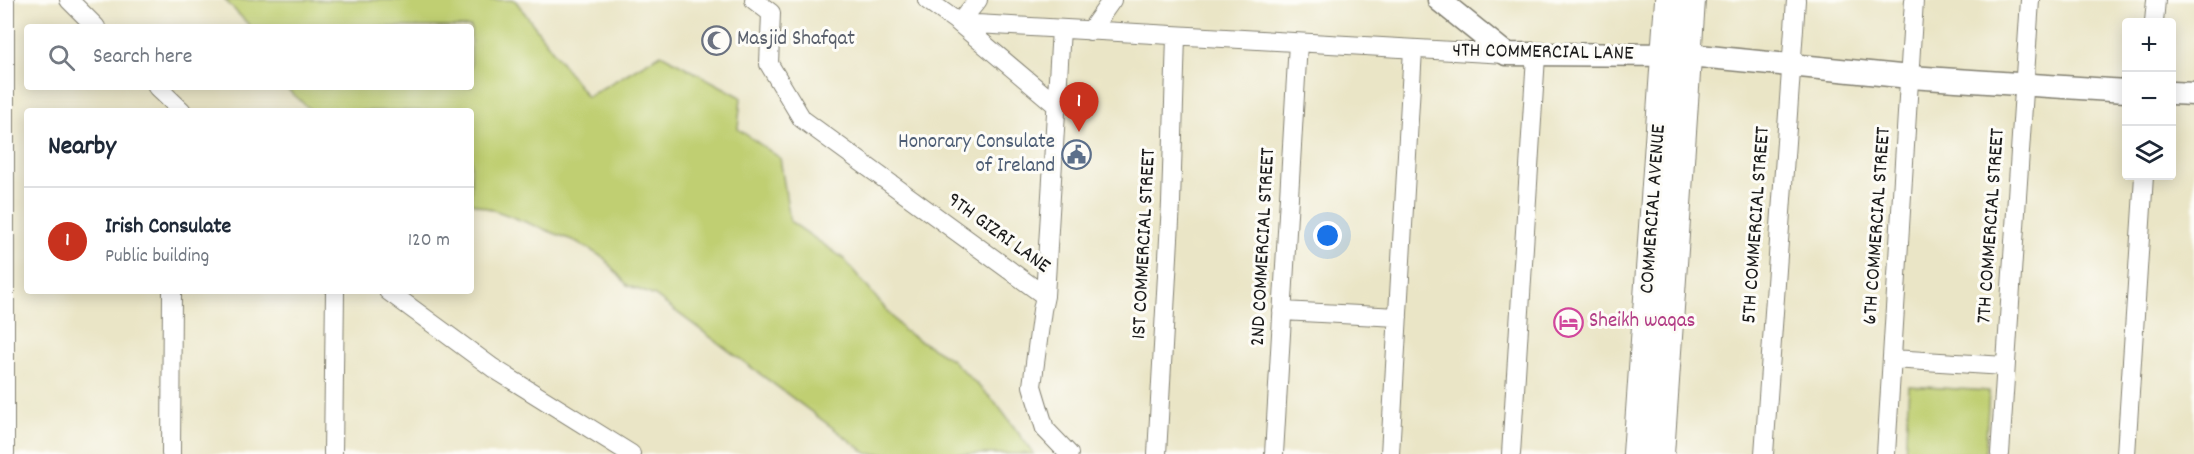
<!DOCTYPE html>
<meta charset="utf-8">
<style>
:root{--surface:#fff;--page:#f2f2f3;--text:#1f2937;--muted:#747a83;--line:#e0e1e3;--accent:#c8321e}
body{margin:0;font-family:Dekko,sans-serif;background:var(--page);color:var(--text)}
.controls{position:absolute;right:18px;top:18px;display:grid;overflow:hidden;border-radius:6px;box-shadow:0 3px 15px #0003}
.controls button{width:54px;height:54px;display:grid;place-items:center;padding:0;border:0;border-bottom:2px solid var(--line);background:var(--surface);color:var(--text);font:30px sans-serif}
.you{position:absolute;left:1328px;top:236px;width:21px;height:21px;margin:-15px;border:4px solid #fff;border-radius:50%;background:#1a73e8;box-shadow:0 0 0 9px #1a73e833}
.badge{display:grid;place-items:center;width:39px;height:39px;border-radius:50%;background:var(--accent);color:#fff;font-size:20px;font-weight:700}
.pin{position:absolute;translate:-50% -50px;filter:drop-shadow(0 2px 3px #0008)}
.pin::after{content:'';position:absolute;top:32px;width:21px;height:18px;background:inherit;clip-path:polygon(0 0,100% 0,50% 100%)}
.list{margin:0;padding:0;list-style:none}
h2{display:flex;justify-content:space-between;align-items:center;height:78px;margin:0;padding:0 24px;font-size:26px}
h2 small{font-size:20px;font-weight:400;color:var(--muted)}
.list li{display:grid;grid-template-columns:39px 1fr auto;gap:18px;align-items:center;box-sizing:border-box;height:108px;padding:0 24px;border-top:2px solid var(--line)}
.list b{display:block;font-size:22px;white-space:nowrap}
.list p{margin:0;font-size:20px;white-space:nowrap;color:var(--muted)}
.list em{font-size:20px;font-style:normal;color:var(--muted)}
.icon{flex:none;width:33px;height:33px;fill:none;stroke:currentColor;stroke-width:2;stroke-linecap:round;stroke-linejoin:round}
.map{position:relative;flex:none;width:2194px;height:454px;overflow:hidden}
.search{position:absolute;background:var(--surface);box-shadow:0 3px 15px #0003;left:24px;top:24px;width:450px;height:66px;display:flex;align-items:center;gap:15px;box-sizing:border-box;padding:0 21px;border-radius:6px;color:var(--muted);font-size:22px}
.panel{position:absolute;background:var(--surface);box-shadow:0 3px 15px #0003;left:24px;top:108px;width:450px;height:186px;border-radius:6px}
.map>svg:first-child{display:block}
.green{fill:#c0cf72;stroke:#6e7647;stroke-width:1.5}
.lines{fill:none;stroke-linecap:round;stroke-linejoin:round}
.minor-casing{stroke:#838071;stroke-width:20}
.tertiary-casing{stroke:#838071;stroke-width:25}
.secondary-casing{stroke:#838071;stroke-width:28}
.minor{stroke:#fff;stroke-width:18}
.tertiary{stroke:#fff;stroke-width:22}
.secondary{stroke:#fff;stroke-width:26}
.labels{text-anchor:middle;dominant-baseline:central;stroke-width:6;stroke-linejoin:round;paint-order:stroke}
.worship-label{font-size:21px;fill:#5b616d;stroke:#fdfcf7;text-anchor:start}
.street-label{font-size:21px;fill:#1c1c1c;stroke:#fdfcf7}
.service-label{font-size:21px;fill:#4e5e75;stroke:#fdfcf7;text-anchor:end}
.hotel-label{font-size:21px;fill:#b23c85;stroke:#fdfcf7;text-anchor:start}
</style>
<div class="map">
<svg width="2194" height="454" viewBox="0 0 2194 454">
<rect width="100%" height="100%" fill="#fdfcf7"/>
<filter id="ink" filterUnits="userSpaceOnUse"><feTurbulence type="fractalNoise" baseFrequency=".0167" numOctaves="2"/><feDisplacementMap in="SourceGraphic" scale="12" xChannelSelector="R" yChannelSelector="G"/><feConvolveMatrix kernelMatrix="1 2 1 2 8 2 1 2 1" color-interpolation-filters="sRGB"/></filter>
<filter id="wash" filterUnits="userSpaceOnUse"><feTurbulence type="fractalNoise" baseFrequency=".008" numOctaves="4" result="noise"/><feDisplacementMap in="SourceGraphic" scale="24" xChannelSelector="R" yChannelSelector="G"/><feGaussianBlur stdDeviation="1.35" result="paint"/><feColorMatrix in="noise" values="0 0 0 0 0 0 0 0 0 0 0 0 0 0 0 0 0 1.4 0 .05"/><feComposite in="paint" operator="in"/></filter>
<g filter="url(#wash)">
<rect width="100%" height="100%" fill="#eae5c6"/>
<path class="green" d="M 225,0 L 515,0 L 587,97 L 661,54 L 741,97 L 738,129 L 780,158 L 790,221 L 843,258 L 904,331 L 951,359 L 996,403 L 1034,454 L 868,454 L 655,296 L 627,285 L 604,258 L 577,242 L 502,213 L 471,203 L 471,111 L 312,111 L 285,87 L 471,87 L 471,27 L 251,27 Z
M 1909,386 L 1989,391 L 1985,454 L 1905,454 Z"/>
</g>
<g filter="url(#ink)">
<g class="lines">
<defs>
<path id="minor" d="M 69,0 L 96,27
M 754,0 L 771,13
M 927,0 L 959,23 L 1055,104
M 771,13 L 769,64 L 802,119 L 1045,296
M 2154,22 L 2156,0
M 959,23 L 1506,54
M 959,23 L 978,0
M 1061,29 L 1045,296 L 1042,310 L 1032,386 L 1045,429 L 1069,454
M 1090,31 L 1112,0
M 157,87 L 182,111
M 388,291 L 493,368 L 631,454
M 1282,311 L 1398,317
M 1892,359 L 2005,366
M 5,454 L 5,0
M 171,454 L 172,291
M 333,454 L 335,291
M 1157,454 L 1171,203 L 1176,36
M 1274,454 L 1298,43
M 1390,454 L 1413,49
M 1511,454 L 1536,56
M 1764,454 L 1796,0
M 1886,454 L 1914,0
M 2000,454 L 2030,0
M 2126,454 L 2144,176"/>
<path id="tertiary" d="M 1439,0 L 1506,54 L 1689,55 L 1910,77 L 2126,91
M 2172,93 L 2194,94"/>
<path id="secondary" d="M 1636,454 L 1668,0
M 1661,454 L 1692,0"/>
</defs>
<use href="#minor" class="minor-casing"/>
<use href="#tertiary" class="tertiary-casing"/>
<use href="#secondary" class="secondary-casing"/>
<use href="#minor" class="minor"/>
<use href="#tertiary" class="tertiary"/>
<use href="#secondary" class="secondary"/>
</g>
</g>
<defs>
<symbol id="mosque-ring" viewBox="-11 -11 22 22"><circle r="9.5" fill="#fdfcf7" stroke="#6b7280" stroke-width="1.5"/><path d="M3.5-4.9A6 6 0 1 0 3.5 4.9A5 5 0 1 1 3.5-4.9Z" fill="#6b7280"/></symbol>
<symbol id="civic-ring" viewBox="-11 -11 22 22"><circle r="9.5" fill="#fdfcf7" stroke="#5c6f8a" stroke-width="1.5"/><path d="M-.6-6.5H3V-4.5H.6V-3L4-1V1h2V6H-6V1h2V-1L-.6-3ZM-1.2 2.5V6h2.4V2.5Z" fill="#5c6f8a"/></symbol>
<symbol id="hotel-ring" viewBox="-11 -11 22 22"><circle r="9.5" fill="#fdfcf7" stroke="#d1479c" stroke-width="1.5"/><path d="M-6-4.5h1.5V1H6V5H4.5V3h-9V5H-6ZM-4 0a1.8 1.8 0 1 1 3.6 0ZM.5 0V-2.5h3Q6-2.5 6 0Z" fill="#d1479c"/></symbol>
</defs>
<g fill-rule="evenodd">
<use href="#mosque-ring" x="700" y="24" width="33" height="33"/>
<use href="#civic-ring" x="1060" y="138" width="33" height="33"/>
<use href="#hotel-ring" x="1552" y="306" width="33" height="33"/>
</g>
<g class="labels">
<g class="worship-label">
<text x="737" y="40">Masjid Shafqat</text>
</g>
<g class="street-label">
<text transform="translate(1543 53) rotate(1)">4TH COMMERCIAL LANE</text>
<text transform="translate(1654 209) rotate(-86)">COMMERCIAL AVENUE</text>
<text transform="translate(1757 225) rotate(-86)">5TH COMMERCIAL STREET</text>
<text transform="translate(1878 226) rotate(-86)">6TH COMMERCIAL STREET</text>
<text transform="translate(1992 226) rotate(-86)">7TH COMMERCIAL STREET</text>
<text transform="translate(998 234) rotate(36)">9TH GIZRI LANE</text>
<text transform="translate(1145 244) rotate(-87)">1ST COMMERCIAL STREET</text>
<text transform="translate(1264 247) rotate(-87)">2ND COMMERCIAL STREET</text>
</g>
<g class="service-label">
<text x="1055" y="143">Honorary Consulate<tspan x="1055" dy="24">of Ireland</tspan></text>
</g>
<g class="hotel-label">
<text x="1589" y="322">Sheikh waqas</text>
</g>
</g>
</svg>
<div class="controls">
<button>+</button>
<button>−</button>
<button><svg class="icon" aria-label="layers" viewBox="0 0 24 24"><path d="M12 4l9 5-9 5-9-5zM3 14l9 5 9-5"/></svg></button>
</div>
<div class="you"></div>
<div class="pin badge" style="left:1079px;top:132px">1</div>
<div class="search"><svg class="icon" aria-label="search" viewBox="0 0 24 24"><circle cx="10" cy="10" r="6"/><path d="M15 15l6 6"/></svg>Search here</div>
<section class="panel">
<h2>Nearby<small></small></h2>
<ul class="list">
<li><span class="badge">1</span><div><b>Irish Consulate</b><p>Public building</p></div><em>120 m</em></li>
</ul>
</section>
</div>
